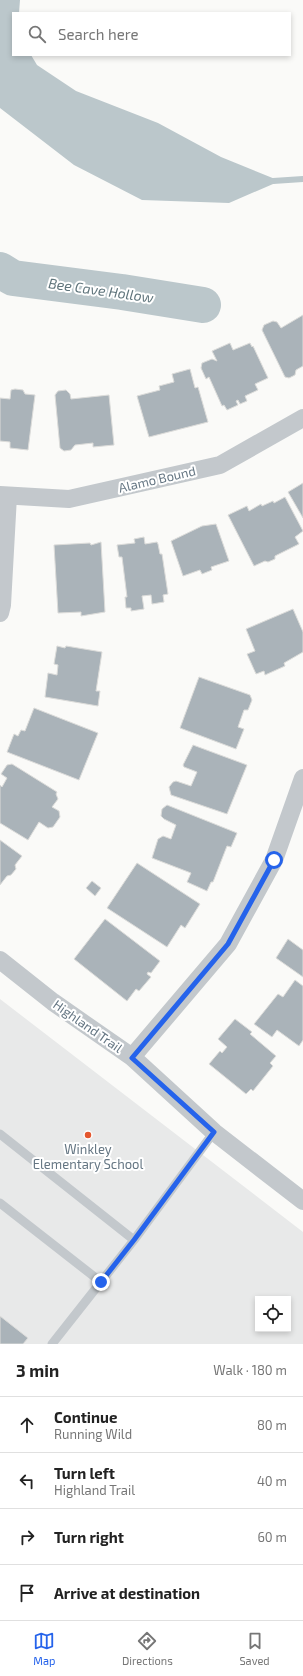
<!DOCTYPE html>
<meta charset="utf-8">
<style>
:root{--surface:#fff;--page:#f2f2f2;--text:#222;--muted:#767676;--line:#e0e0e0;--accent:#2563eb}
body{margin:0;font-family:"Exo 2",sans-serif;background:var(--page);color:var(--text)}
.controls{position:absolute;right:12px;bottom:12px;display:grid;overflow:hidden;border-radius:0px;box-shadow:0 2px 6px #0003}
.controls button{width:36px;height:36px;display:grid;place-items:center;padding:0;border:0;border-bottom:1px solid var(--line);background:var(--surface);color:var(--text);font:20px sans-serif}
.stop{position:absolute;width:12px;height:12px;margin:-9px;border:3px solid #2563eb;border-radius:50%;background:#fff}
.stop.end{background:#2563eb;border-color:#fff;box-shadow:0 1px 4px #0008}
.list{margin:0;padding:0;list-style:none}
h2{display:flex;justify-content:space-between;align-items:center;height:52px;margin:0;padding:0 16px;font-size:17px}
h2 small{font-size:13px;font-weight:400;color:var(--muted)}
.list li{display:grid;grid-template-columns:26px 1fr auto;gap:12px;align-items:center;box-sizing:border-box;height:56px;padding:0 16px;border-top:1px solid var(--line)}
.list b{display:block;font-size:15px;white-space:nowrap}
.list p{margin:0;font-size:13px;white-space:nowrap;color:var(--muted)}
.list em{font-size:13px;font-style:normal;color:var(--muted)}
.icon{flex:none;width:22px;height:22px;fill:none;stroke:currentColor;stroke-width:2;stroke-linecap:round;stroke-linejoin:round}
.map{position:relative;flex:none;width:303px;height:1344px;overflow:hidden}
.search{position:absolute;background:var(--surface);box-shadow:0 2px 6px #0003;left:12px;right:12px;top:12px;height:44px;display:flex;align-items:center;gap:10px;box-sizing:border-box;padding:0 14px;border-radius:0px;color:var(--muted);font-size:15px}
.sheet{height:276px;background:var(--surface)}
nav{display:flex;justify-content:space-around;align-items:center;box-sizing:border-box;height:56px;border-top:1px solid var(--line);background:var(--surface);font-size:11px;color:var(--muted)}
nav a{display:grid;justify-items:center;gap:2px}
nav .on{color:var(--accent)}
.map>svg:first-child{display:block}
.built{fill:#e8e9e9;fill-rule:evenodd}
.water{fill:#bbc7cb}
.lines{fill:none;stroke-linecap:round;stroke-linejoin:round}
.stream{stroke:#bbc7cb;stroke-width:6}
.river{stroke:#bbc7cb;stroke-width:36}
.building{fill:#aab3b9;stroke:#dcdcda}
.service{stroke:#c3c8cc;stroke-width:9}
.minor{stroke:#c3c8cc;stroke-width:18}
.route{stroke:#2563eb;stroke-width:5}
.poi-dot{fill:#e4572e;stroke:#fff;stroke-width:1.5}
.labels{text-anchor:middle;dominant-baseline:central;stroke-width:4;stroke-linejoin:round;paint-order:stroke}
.street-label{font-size:13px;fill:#657683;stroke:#fff}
.poi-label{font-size:13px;fill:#657683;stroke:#fff}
.water-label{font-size:14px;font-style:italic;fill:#60757c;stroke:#fff}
</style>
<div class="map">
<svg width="303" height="1344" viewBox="0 0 303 1344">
<rect width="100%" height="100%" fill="#fafaf8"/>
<path class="built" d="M 0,999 L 303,1232 L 303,1344 L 0,1344 ZM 258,1299 L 288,1299 L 288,1329 L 258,1329 Z"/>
<path class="water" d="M 0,0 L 20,0 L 19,13 L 13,13 L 13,55 L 31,55 L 37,65 L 76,91 L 158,123 L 221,157 L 280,181 L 229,203 L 142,200 L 74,165 L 0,108 Z"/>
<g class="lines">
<path class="stream" d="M 273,181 L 303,179"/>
<path class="river" d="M 0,270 L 13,278 L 122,292 L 203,305"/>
</g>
<path class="building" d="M 303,315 L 303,366 L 296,370 L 295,375 L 289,378 L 285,377 L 262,330 L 264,325 L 273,321 L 277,322 L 281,328 Z
M 230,343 L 233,350 L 250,343 L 252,347 L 253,346 L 268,378 L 255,384 L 258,390 L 245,396 L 247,401 L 240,404 L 238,400 L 236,401 L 238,405 L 227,410 L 224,405 L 222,406 L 209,377 L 206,379 L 201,368 L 202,363 L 212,359 L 217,361 L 212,351 Z
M 190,369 L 195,388 L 198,387 L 208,422 L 149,437 L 137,396 L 160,390 L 159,386 L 174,382 L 172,374 Z
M 15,389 L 23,390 L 25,394 L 35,395 L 28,450 L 10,448 L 10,442 L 0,441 L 0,398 L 10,399 L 11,390 Z
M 66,390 L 70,394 L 71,399 L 109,395 L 114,445 L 93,447 L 93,443 L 75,445 L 71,450 L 64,451 L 60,448 L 55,395 L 58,391 Z
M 303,483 L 303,518 L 288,492 Z
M 285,497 L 303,531 L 295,537 L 299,544 L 275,556 L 275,559 L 268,562 L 265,561 L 254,566 L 228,515 L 247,506 L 249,511 L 261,504 L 262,506 L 273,501 L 274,503 Z
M 216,524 L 229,561 L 211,567 L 212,570 L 202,574 L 200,570 L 183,576 L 171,541 L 202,526 Z
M 144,537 L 145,544 L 157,542 L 158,544 L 160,554 L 162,554 L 168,594 L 163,595 L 164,602 L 152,604 L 151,595 L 142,596 L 144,609 L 131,611 L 131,608 L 126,608 L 125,597 L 127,597 L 122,557 L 119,557 L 117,545 L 135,543 L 134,539 Z
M 101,542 L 105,612 L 81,616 L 81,612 L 58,613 L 54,545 L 90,543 L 91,545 Z
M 293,609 L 303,632 L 303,652 L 284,663 L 285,666 L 265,675 L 264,671 L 256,674 L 247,654 L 255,651 L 246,629 Z
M 57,646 L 65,648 L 66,646 L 102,652 L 96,691 L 100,691 L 98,706 L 45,697 L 48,673 L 57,675 L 58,665 L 54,664 Z
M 199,677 L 250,695 L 252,700 L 248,710 L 244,710 L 238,727 L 244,729 L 236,749 L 180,728 Z
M 34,708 L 98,733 L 79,780 L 7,752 L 14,734 L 18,736 L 21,730 L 25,731 Z
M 193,745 L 247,765 L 227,814 L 171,795 L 169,787 L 173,782 L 176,781 L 191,786 L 197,772 L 184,767 L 183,765 Z
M 12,764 L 57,792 L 56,794 L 58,799 L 52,807 L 59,811 L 60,817 L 53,827 L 48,828 L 39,822 L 28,840 L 0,823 L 0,785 L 2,787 L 7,778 L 1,774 L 7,765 Z
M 167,805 L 237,833 L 231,847 L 227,846 L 213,882 L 211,882 L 207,891 L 187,882 L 191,873 L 152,858 L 158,839 L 163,836 L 171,839 L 176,825 L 164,819 L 161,816 L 162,809 Z
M 0,840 L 22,856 L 15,865 L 16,869 L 11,875 L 7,876 L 0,885 Z
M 137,863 L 200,904 L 185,928 L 181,925 L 167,947 L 107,908 Z
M 92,881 L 101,888 L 95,896 L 86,888 Z
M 105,919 L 160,961 L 151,973 L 148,972 L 147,974 L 151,977 L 139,991 L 136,989 L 127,1001 L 74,959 Z
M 288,939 L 303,950 L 303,977 L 276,958 Z
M 295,980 L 303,986 L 303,1040 L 299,1046 L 277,1030 L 272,1037 L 254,1024 L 278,994 L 283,997 Z
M 235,1019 L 252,1032 L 250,1034 L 276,1056 L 270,1063 L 273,1066 L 253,1091 L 251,1089 L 246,1094 L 209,1064 L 220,1051 L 222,1053 L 227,1047 L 218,1039 Z
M 0,1316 L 28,1338 L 23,1344 L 0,1344 Z"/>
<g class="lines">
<path class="service" d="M 0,1134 L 134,1240
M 0,1203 L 101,1282
M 52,1344 L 134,1240 L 214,1132"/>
<path class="minor" d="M 0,495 L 69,499 L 220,465 L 303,418
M 0,613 L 2,605 L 8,496
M 0,960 L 53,1002 L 132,1057 L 214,1132 L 303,1201
M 132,1057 L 228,944 L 274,860 L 303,778"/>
</g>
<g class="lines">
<path class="route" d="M 101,1282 L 134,1240 L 214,1132 L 132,1058 L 228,944 L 274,860"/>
</g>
<circle class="poi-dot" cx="88" cy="1135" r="4"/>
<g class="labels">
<g class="street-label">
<text transform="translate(157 479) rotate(-13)">Alamo Bound</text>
<text transform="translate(88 1026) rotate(35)">Highland Trail</text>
</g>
<g class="poi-label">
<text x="88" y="1149">Winkley<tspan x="88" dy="15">Elementary School</tspan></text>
</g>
<g class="water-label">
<text transform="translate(101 290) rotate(8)">Bee Cave Hollow</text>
</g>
</g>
</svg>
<div class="controls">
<button><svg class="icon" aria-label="locate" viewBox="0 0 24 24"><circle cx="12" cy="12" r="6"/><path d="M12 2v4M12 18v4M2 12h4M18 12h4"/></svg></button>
</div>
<div class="stop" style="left:274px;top:860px"></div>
<div class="stop end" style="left:101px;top:1282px"></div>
<div class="search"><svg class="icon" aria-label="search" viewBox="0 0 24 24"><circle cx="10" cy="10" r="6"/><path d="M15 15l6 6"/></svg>Search here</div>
</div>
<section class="sheet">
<h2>3 min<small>Walk · 180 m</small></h2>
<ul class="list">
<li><svg class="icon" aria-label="ahead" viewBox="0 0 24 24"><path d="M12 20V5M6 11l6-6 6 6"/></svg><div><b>Continue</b><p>Running Wild</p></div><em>80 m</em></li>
<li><svg class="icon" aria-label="left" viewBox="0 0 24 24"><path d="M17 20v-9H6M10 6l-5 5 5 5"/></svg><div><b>Turn left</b><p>Highland Trail</p></div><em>40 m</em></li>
<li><svg class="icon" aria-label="right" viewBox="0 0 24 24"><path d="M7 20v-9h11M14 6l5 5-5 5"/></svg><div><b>Turn right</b></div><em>60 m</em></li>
<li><svg class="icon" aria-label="arrive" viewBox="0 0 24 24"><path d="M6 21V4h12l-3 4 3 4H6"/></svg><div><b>Arrive at destination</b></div></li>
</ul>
</section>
<nav>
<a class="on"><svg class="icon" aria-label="map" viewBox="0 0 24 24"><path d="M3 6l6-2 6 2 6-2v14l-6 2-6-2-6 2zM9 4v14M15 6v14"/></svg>Map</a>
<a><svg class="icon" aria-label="directions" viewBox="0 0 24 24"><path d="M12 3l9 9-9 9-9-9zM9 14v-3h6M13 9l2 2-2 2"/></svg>Directions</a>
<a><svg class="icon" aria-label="saved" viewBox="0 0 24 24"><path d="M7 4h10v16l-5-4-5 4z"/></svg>Saved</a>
</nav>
